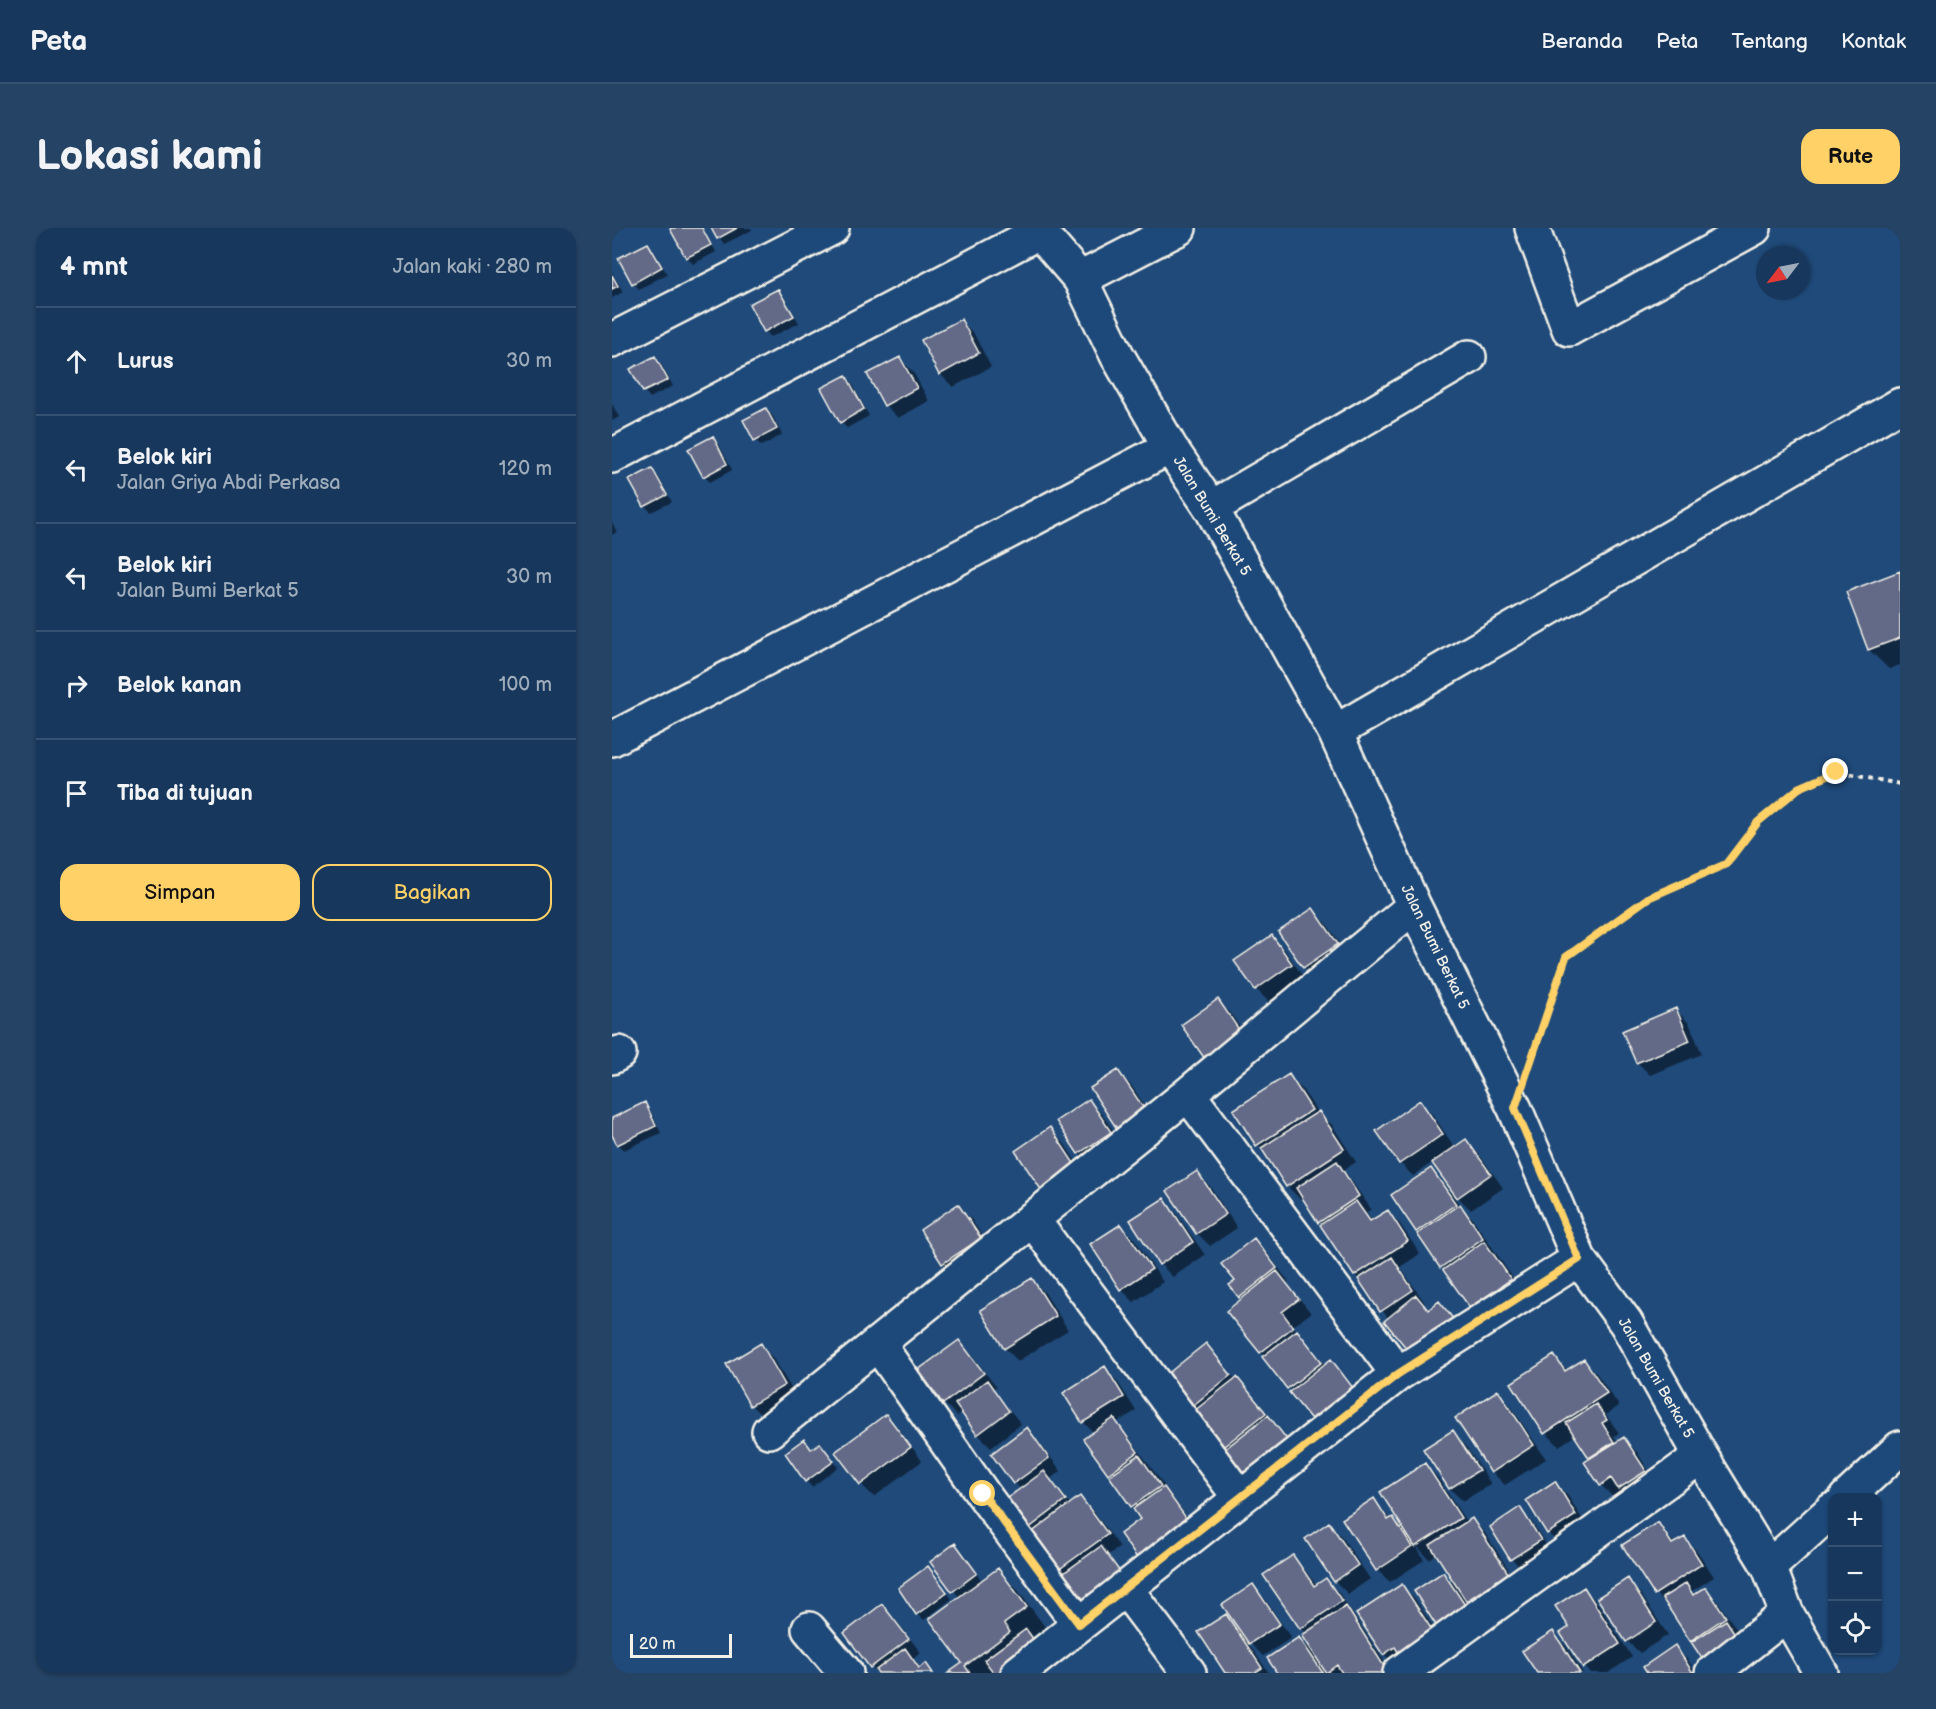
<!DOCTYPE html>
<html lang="id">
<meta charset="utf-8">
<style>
:root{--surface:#17385c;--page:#244365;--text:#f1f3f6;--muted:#9eacbb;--line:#365272;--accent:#ffd166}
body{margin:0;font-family:"Balsamiq Sans",sans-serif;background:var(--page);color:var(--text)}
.controls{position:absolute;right:18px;bottom:18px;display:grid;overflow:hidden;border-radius:12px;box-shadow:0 2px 4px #0004}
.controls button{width:54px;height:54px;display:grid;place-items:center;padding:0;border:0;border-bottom:2px solid var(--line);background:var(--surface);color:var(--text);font:30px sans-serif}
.compass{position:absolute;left:1144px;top:18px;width:54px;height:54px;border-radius:50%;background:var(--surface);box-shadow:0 2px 4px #0004;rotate:238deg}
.scale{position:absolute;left:18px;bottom:15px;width:102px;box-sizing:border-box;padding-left:6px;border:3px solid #f4f1e8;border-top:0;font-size:16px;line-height:21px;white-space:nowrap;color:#f4f1e8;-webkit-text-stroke:4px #1f4a7a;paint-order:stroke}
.stop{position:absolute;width:18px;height:18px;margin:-14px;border:4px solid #ffd166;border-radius:50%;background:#fff}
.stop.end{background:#ffd166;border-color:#fff;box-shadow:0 2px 6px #0008}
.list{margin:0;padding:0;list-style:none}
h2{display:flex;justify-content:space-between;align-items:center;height:78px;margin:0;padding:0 24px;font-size:26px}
h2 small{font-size:20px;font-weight:400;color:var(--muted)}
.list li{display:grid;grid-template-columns:39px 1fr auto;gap:18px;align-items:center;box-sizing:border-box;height:108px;padding:0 24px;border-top:2px solid var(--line)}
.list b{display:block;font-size:22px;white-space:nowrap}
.list p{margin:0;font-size:20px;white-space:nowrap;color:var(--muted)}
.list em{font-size:20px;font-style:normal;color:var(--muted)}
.actions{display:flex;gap:12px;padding:18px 24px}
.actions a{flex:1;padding:14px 0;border:2px solid var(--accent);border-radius:18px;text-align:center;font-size:21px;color:var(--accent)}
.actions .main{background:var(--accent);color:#111}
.icon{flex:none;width:33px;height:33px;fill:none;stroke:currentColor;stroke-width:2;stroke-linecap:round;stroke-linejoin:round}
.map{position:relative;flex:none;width:1288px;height:1445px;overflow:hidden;border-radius:18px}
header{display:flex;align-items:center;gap:36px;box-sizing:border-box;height:84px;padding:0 30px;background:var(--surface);border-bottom:2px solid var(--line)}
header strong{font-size:28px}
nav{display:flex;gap:33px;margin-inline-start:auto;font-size:21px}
.intro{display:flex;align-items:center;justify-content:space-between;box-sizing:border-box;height:144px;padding:0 36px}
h1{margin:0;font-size:42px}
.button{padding:15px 27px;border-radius:18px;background:var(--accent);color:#111;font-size:21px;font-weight:700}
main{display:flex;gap:36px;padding:0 36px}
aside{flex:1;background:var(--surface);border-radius:18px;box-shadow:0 2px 4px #0004}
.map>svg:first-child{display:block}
.shadow{fill:#0007}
.building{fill:#646b88;stroke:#f4f1e8;stroke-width:1.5}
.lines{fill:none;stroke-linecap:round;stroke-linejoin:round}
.minor-casing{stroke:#f4f1e8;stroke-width:38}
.path{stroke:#f4f1e8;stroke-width:4;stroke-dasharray:4.5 4.5;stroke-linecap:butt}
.minor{stroke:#1f4a7a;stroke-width:33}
.route{stroke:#ffd166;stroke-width:8}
.labels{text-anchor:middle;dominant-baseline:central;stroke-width:4.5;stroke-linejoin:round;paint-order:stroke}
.street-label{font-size:15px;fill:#f4f1e8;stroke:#1f4a7a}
</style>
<header>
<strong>Peta</strong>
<nav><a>Beranda</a><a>Peta</a><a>Tentang</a><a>Kontak</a></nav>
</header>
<div class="intro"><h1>Lokasi kami</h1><a class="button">Rute</a></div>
<main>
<aside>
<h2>4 mnt<small>Jalan kaki · 280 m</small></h2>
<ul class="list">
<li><svg class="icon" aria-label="ahead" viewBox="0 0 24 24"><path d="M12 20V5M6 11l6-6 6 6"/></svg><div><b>Lurus</b></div><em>30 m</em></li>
<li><svg class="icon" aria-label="left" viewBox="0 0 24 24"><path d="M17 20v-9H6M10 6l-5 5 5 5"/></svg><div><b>Belok kiri</b><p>Jalan Griya Abdi Perkasa</p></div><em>120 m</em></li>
<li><svg class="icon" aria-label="left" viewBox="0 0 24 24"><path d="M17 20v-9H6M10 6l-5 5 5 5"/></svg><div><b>Belok kiri</b><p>Jalan Bumi Berkat 5</p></div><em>30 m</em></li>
<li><svg class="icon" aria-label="right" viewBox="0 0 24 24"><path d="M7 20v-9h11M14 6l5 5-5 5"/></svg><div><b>Belok kanan</b></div><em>100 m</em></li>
<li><svg class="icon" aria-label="arrive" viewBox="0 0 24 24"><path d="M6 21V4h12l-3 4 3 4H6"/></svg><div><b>Tiba di tujuan</b></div></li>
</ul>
<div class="actions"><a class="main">Simpan</a><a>Bagikan</a></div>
</aside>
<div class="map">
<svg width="1288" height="1445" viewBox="0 0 1288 1445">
<rect width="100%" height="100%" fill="#1f4a7a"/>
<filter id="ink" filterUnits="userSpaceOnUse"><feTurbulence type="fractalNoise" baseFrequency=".0167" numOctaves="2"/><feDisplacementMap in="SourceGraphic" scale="12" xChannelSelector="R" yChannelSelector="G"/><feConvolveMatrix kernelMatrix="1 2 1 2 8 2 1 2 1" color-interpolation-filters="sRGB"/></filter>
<g filter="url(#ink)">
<path class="shadow" d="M 63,0 L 91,0 L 104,24 L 81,36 L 75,29 L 60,2 Z
M 101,0 L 139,0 L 140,2 L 112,16 Z
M 36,16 L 42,23 L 55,46 L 27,61 L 21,55 Z
M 0,44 L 11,64 L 0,70 Z
M 166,62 L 172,69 L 187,95 L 159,109 L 153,103 Z
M 349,93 L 362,106 L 379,139 L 341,159 L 328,146 Z
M 42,130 L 49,136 L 61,158 L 38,170 L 32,163 L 20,142 Z
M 288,131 L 301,144 L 317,173 L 286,190 L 273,177 Z
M 234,149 L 240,155 L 257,188 L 235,200 L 229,194 Z
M 0,176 L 7,189 L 0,193 Z
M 154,181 L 160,187 L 170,207 L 150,218 L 143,212 Z
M 101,210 L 107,216 L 120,242 L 98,254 L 92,248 Z
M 39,241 L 46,248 L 60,274 L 39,284 L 33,278 Z
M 0,294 L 5,304 L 0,307 Z
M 1288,345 L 1288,437 L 1277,441 L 1257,422 L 1236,365 Z
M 701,682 L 714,695 L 738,730 L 705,752 L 692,739 L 668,705 Z
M 659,709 L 672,721 L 692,750 L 657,774 L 644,761 L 624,733 Z
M 606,773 L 619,786 L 642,819 L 594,830 Z
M 1064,782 L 1077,795 L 1090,826 L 1038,847 L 1025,834 Z
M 506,844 L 519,857 L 549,902 L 523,919 Z
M 677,848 L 690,861 L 706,885 L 707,884 L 720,897 L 744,934 L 732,942 L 759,981 L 754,985 L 761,993 L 776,984 L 788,996 L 808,1026 L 788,1039 L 813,1075 L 811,1076 L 818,1083 L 827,1075 L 855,1107 L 777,1091 L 743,1047 L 691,969 L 688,971 L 675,958 L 655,926 L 646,917 Z
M 477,873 L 490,886 L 511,917 L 480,938 L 467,925 Z
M 808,874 L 821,887 L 843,920 L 854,913 L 867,926 L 891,960 L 859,982 L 846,969 L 821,934 L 801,948 L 788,935 Z
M 32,876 L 38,882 L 49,905 L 12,922 L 6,916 L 0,903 L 0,892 Z
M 438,901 L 451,914 L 479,956 L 446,978 Z
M 819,942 L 832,955 L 850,980 L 861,991 L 911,1065 L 872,1092 L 859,1079 L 805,1003 Z
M 585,945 L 598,958 L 625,1000 L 598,1018 L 585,1005 L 557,963 Z
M 551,972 L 564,985 L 593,1027 L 561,1049 L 548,1036 Z
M 346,978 L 359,991 L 381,1024 L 344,1048 L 331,1035 Z
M 509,997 L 522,1010 L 551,1054 L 522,1074 L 509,1061 Z
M 642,1012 L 655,1025 L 677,1054 L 675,1055 L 699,1085 L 681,1098 L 714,1137 L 719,1133 L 731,1146 L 760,1182 L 680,1164 L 617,1083 L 631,1072 L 628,1069 L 625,1053 Z
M 420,1052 L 433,1065 L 456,1102 L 406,1133 L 393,1120 Z
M 347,1114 L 360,1127 L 384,1159 L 381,1161 L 409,1196 L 379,1219 L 366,1206 L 350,1184 L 345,1188 L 332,1175 L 308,1143 Z
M 148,1117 L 161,1130 L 185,1170 L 152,1190 L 139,1177 Z
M 594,1117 L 624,1152 L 638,1164 L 693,1233 L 639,1252 L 580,1178 Z
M 942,1129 L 956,1143 L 972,1133 L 985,1146 L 1007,1178 L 994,1187 L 1007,1205 L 1002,1208 L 1006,1215 L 1012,1211 L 1025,1224 L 1045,1256 L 1020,1273 L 1011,1264 L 1002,1270 L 989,1257 L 980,1231 L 964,1207 L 947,1218 L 934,1205 L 902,1156 Z
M 492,1140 L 505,1153 L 524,1183 L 504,1195 L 514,1205 L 594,1315 L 530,1291 L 497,1245 L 482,1205 L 471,1194 L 453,1165 Z
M 886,1164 L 898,1177 L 934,1231 L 893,1257 L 880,1244 Z
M 274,1188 L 287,1201 L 310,1233 L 262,1269 L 249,1256 Z
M 415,1201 L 427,1214 L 449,1243 L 438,1251 L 459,1277 L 468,1270 L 481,1283 L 508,1319 L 496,1327 L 526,1366 L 486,1396 L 417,1309 L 409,1262 L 381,1227 Z
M 840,1204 L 853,1217 L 879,1256 L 851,1273 L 838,1261 L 813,1221 Z
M 192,1213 L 200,1222 L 214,1223 L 226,1239 L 200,1259 L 194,1253 Z
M 813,1237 L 826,1250 L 855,1295 L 860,1292 L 873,1305 L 908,1359 L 868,1385 L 851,1370 L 866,1394 L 827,1398 L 831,1346 L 848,1361 L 825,1326 L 817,1331 L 804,1317 L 812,1332 L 778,1354 L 765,1342 L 762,1272 L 779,1292 L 781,1291 L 794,1304 Z
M 943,1255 L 956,1268 L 976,1300 L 949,1318 L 936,1305 Z
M 907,1281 L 920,1294 L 940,1326 L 913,1344 L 900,1331 Z
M 717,1296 L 730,1309 L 758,1351 L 736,1366 L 723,1353 Z
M 1046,1296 L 1063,1316 L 1073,1311 L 1086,1324 L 1102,1349 L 1080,1363 L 1084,1367 L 1093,1361 L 1106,1374 L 1126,1403 L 1123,1405 L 1136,1425 L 1081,1414 L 1056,1379 L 1044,1366 L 1012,1318 Z
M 349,1323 L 370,1353 L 386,1342 L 405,1361 L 433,1399 L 420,1409 L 427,1416 L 430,1445 L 339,1445 L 352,1435 L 348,1370 L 320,1335 Z
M 680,1329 L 693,1342 L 705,1358 L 714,1352 L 727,1365 L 780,1445 L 716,1445 L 713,1442 L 713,1445 L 667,1445 L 687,1411 L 704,1426 L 694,1406 L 654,1347 Z
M 322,1346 L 340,1371 L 312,1392 L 306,1386 Z
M 1015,1352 L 1028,1365 L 1056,1407 L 1028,1425 L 1015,1413 Z
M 641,1358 L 653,1371 L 679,1410 L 651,1428 L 637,1414 L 636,1415 L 657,1445 L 615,1445 L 613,1388 L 627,1402 Z
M 790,1358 L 803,1371 L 834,1419 L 785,1439 L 772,1426 L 746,1386 Z
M 972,1361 L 985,1374 L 1020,1429 L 996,1445 L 978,1445 L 950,1406 L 959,1400 Z
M 270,1378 L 283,1391 L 309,1425 L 301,1430 L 309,1440 L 314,1437 L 322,1445 L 265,1445 L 260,1439 L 234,1405 Z
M 941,1405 L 954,1418 L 971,1445 L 926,1445 Z
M 1063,1419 L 1076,1432 L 1084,1445 L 1037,1445 Z"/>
<path class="building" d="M 60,0 L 90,0 L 99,17 L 74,30 L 58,1 Z
M 99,0 L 125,0 L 105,11 Z
M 36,15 L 50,39 L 20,56 L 6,30 Z
M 0,47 L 6,58 L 0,61 Z
M 166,61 L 182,88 L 152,104 L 137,76 Z
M 349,91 L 367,125 L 327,147 L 309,112 Z
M 43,128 L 56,152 L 31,164 L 18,141 Z
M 288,129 L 305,160 L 272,178 L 255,146 Z
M 234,147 L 252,181 L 228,195 L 209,160 Z
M 154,180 L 165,201 L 142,213 L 131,192 Z
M 101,208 L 115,236 L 91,249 L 76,221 Z
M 40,240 L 55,267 L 32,279 L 17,252 Z
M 1288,343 L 1288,410 L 1256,422 L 1234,364 Z
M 701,680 L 726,716 L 691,740 L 666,704 Z
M 660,707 L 680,736 L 643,762 L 622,733 Z
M 606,771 L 630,806 L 593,831 L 569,797 Z
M 1064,780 L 1078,813 L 1024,835 L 1010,803 Z
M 506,842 L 537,888 L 509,907 L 478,860 Z
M 677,846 L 700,882 L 644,918 L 621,882 Z
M 477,871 L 499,904 L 466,926 L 444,893 Z
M 808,872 L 831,906 L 787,936 L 764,903 Z
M 33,874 L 44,898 L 5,917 L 0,907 L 0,890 Z
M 707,883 L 732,921 L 674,959 L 649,920 Z
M 438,899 L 467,943 L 432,966 L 403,923 Z
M 854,911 L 879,946 L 845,970 L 820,935 Z
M 725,933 L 747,968 L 706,995 L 684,960 Z
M 819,940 L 844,976 L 804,1004 L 779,967 Z
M 585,943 L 614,986 L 584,1006 L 555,963 Z
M 552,970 L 581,1014 L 547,1037 L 518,992 Z
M 744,973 L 758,993 L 776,982 L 796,1013 L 742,1048 L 708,997 Z
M 346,976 L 369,1010 L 330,1036 L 308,1002 Z
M 848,976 L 871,1010 L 828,1040 L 805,1006 Z
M 509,996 L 540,1041 L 508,1062 L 478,1016 Z
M 642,1010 L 665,1040 L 627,1070 L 617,1057 L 623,1053 L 609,1036 Z
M 872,1013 L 899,1051 L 858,1080 L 831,1042 Z
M 780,1029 L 801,1062 L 768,1084 L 746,1051 Z
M 665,1043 L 687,1071 L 670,1084 L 681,1099 L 648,1125 L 614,1083 Z
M 420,1050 L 444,1088 L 392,1121 L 368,1082 Z
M 804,1067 L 816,1082 L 827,1073 L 843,1093 L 800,1127 L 772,1093 Z
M 685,1102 L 710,1134 L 675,1161 L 650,1129 Z
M 347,1112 L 372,1145 L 331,1176 L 306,1142 Z
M 149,1115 L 173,1157 L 138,1178 L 114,1136 Z
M 594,1115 L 619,1147 L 579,1179 L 554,1147 Z
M 942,1127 L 953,1143 L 972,1131 L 995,1165 L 932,1206 L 899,1155 Z
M 719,1131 L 748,1169 L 707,1201 L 677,1164 Z
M 493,1138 L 512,1169 L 470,1195 L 451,1165 Z
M 625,1149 L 654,1185 L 611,1219 L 582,1183 Z
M 375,1152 L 397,1183 L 365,1207 L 343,1176 Z
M 886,1162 L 922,1217 L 879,1245 L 843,1190 Z
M 984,1176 L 995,1192 L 990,1195 L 1002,1214 L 977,1230 L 954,1195 Z
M 274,1186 L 299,1219 L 248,1257 L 223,1224 Z
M 656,1187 L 681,1219 L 638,1253 L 613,1221 Z
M 502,1190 L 526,1224 L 496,1246 L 471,1211 Z
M 415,1199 L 437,1230 L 401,1256 L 379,1226 Z
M 841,1202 L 867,1242 L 837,1261 L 811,1221 Z
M 1012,1209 L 1034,1243 L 1006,1261 L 999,1250 L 988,1258 L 972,1234 Z
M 192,1211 L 199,1221 L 208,1215 L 222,1233 L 193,1254 L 173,1225 Z
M 527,1227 L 549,1258 L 519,1279 L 497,1248 Z
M 813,1235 L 849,1290 L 803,1319 L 768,1264 Z
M 432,1243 L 454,1272 L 412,1304 L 390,1274 Z
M 943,1253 L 964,1287 L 935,1306 L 914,1272 Z
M 552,1259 L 582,1301 L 530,1337 L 508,1306 L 528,1291 L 521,1281 Z
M 468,1268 L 496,1306 L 442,1345 L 415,1308 Z
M 762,1270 L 776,1292 L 781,1289 L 800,1319 L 764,1343 L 730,1291 Z
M 908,1279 L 929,1312 L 898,1332 L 878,1299 Z
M 860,1290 L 896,1345 L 854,1373 L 818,1317 Z
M 717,1294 L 746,1337 L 722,1354 L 693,1311 Z
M 1046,1294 L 1060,1316 L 1073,1309 L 1090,1336 L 1042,1367 L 1010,1317 Z
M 343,1315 L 365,1345 L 340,1364 L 318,1334 Z
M 489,1318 L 514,1352 L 472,1384 L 446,1349 Z
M 681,1327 L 702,1358 L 714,1350 L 730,1373 L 688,1401 L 651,1347 Z
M 316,1338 L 335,1364 L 304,1387 L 286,1360 Z
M 386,1340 L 415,1379 L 392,1396 L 398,1404 L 353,1438 L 358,1445 L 336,1445 L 350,1435 L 317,1391 Z
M 831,1344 L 855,1380 L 825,1399 L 802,1363 Z
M 1016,1350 L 1044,1394 L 1014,1414 L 985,1370 Z
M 1074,1355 L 1081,1367 L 1094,1359 L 1114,1389 L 1078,1413 L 1050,1370 Z
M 641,1356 L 668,1396 L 637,1416 L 610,1377 Z
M 790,1356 L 822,1405 L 788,1427 L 783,1419 L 771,1427 L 744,1386 Z
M 972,1359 L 1008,1416 L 971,1440 L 948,1405 L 957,1399 L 943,1378 Z
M 270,1376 L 297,1411 L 258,1440 L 232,1405 Z
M 734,1378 L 775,1443 L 772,1445 L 730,1445 L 725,1437 L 714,1445 L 690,1407 Z
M 614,1386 L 650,1440 L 642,1445 L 613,1445 L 586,1404 Z
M 1114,1392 L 1131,1418 L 1097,1441 L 1079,1414 Z
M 414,1401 L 430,1423 L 400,1445 L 382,1445 L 372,1432 Z
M 941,1403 L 968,1445 L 925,1445 L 910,1423 Z
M 687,1409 L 711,1445 L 665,1445 L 655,1430 Z
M 1063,1417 L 1081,1445 L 1035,1445 L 1031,1439 Z
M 293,1420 L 307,1440 L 314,1435 L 321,1445 L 266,1445 L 264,1442 Z"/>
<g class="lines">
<defs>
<path id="minor" d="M 424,0 L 468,51 L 505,127 L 558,219 L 599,280 L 723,504 L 802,678 L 903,881 L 967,1031 L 1014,1095 L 1089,1228 L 1157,1339 L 1175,1386 L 1209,1445
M 920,0 L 957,101 L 1142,0
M 468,51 L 567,0
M 0,112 L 220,0
M 0,228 L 427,4
M 599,280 L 857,129
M 723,504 L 1288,177
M 0,511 L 558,219
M 0,829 L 7,825
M 576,866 L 786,1146
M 420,991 L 628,1270
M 266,1116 L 371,1266 L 467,1396
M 157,1203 L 576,866 L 802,678
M 1234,1270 L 1288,1220
M 1157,1339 L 1220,1282
M 513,1360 L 577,1445
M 197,1401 L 234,1445
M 406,1445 L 786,1146 L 967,1031
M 788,1445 L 1089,1228
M 1100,1445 L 1175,1386"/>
</defs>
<use href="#minor" class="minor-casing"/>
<path class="path" d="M 919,835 L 954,729 L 1036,670 L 1114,636 L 1146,594 L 1187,560 L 1224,544 L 1288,556"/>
<use href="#minor" class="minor"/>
</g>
</g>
<g class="lines" filter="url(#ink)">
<path class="route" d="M 371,1266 L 467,1396 L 786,1146 L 967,1031 L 903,880 L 954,729 L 1036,670 L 1114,636 L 1146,594 L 1187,560 L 1224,544"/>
</g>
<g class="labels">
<g class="street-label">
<text transform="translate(600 288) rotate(59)">Jalan Bumi Berkat 5</text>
<text transform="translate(823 719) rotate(64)">Jalan Bumi Berkat 5</text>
<text transform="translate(1044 1150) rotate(60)">Jalan Bumi Berkat 5</text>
</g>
</g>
</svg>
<div class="controls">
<button>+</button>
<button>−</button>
<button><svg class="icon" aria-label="locate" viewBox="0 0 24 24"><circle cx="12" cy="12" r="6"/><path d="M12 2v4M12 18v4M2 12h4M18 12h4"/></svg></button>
</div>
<svg class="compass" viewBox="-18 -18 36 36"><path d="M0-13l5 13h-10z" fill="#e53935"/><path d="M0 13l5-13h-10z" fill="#9eacbb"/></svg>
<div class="scale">20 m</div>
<div class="stop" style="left:371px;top:1266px"></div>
<div class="stop end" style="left:1224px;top:544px"></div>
</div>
</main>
